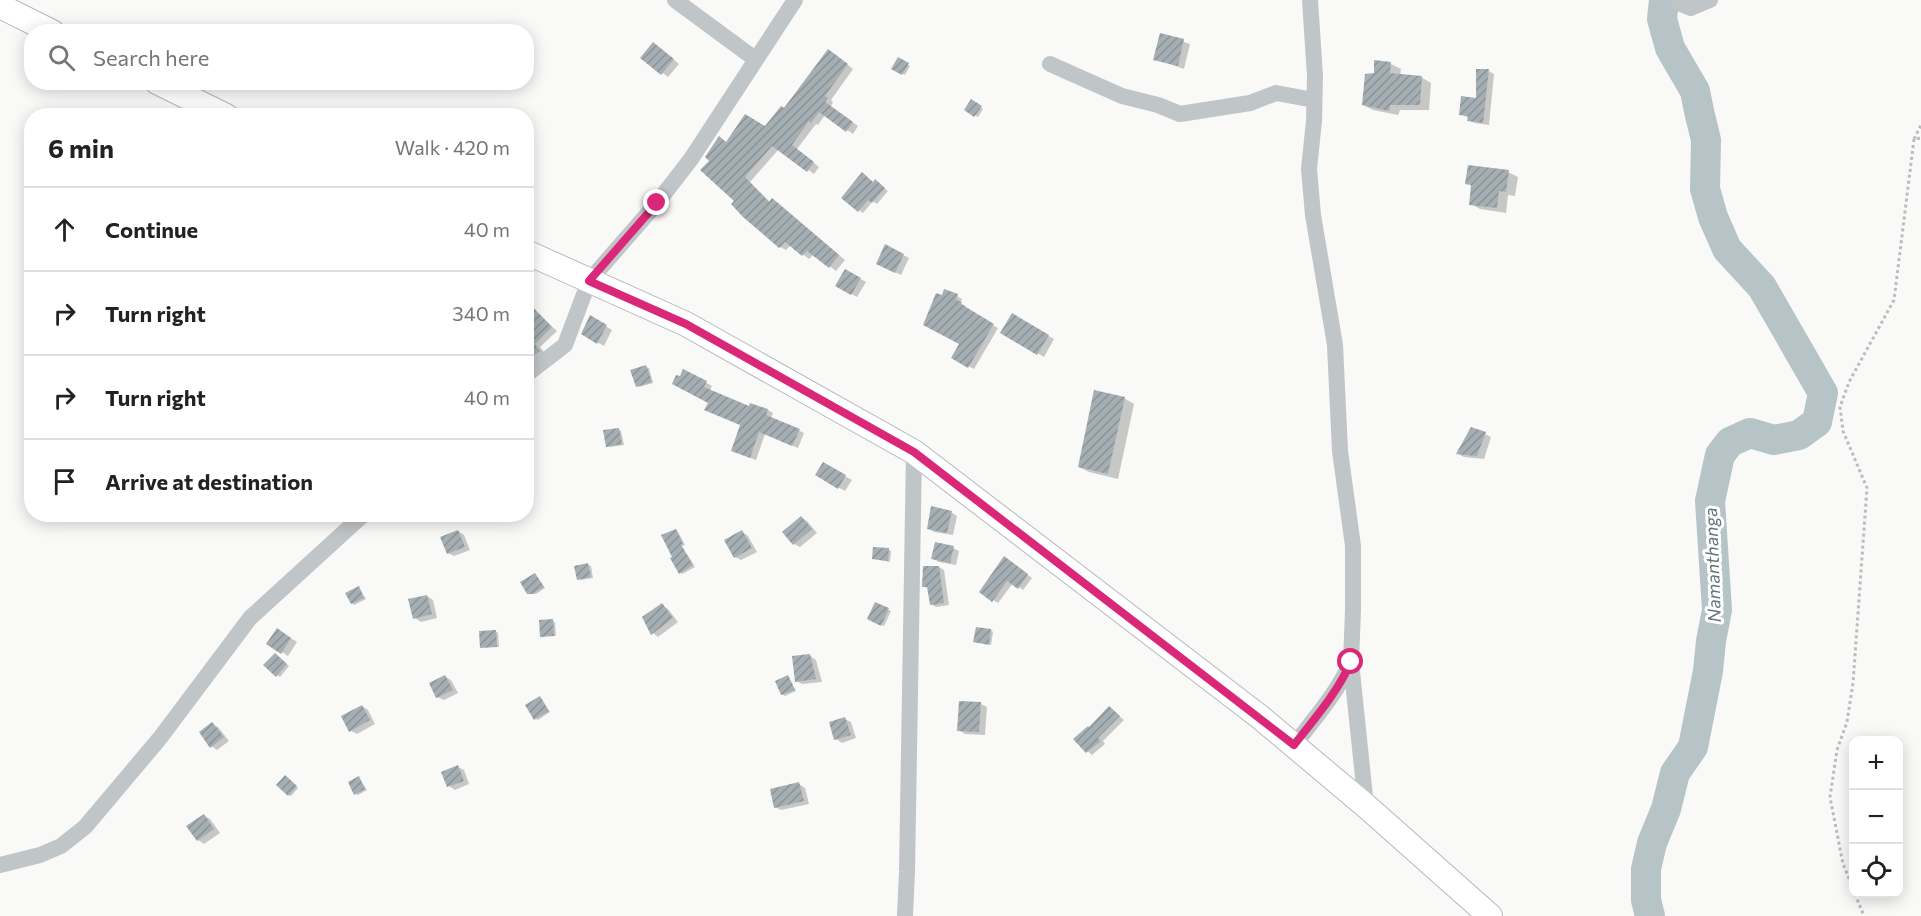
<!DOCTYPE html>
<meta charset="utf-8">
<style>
:root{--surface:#fff;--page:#f6f6f6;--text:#222;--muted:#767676;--line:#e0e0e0}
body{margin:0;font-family:Commissioner,sans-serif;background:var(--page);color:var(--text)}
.controls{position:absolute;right:18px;bottom:18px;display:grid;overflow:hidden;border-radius:12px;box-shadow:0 3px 15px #0003}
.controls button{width:54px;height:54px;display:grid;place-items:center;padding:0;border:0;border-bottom:2px solid var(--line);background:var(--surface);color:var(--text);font:30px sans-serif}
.stop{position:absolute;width:18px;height:18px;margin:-14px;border:4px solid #db2777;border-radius:50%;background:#fff}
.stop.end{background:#db2777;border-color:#fff;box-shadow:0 2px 6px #0008}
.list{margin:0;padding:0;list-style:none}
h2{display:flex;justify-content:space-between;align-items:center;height:78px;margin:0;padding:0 24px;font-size:26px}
h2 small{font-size:20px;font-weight:400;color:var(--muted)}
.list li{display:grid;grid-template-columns:39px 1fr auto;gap:18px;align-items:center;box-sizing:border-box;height:84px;padding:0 24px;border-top:2px solid var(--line)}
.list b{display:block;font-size:22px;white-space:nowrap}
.list em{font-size:20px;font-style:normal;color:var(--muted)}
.icon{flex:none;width:33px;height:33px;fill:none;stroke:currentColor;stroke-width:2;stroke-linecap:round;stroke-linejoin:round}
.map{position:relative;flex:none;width:1921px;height:916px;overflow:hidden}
.search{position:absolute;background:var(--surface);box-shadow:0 3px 15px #0003;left:24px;top:24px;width:510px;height:66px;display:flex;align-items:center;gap:15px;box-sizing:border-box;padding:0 21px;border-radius:24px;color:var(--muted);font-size:22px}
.panel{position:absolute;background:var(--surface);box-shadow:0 3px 15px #0003;left:24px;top:108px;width:510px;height:414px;border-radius:24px}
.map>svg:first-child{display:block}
.water{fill:url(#water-ripples)}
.shadow{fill:#0003}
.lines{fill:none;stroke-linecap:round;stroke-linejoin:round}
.river{stroke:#b7c4c7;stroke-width:30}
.building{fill:url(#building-hatch)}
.secondary-casing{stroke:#b3b9bd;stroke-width:26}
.path{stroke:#b9bdbf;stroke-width:3;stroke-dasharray:3 3;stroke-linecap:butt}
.street{stroke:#c0c5c8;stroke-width:16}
.secondary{stroke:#fff;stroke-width:24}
.route{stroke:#db2777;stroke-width:8}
.labels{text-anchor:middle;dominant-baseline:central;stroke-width:6;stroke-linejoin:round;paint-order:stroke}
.water-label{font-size:18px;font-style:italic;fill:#617679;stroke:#fff}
</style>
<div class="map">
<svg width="1921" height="916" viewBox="0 0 1921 916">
<defs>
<pattern id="water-ripples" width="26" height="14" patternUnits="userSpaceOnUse" patternTransform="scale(1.5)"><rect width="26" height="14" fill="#b7c4c7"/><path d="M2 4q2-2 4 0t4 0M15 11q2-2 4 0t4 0" fill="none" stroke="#99a4a7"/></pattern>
<pattern id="building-hatch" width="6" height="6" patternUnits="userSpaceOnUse" patternTransform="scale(1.5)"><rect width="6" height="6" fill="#a5afb3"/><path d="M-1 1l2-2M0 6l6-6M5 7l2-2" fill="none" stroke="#8a9397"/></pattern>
</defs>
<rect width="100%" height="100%" fill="#f9f9f7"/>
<path class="water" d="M 1699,111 L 1713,217 L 1709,203 Z"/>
<path class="shadow" d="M 1161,34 L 1190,44 L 1184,69 L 1155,59 Z
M 660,48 L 679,64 L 668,77 L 642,58 Z
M 834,54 L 853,69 L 831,100 L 833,102 L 831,106 L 858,126 L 853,134 L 825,115 L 818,125 L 816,124 L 797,149 L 819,167 L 814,174 L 779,149 L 750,182 L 770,202 L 772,200 L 778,203 L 845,260 L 836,271 L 814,254 L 809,259 L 791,245 L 786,250 L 780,247 L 736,201 L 711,161 L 719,138 L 727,143 L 765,128 Z
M 898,59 L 910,66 L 905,75 L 893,69 Z
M 1376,62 L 1391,64 L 1401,69 L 1400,75 L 1421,77 L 1431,83 L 1429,110 L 1400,110 L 1398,115 L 1373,110 L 1363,105 L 1376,74 Z
M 1489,71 L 1494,74 L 1489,125 L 1475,123 L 1469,120 L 1469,118 L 1460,114 L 1477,100 Z
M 972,101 L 983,109 L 978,117 L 966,110 Z
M 1508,172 L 1518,177 L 1515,196 L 1508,195 L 1506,213 L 1480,209 L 1471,204 L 1473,186 L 1467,183 Z
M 874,183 L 879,184 L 888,191 L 877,204 L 873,201 L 863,213 L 843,198 Z
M 886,246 L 909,258 L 901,275 L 884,267 Z
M 846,271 L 866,282 L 857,297 L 837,286 Z
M 957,296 L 962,299 L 960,303 L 966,306 L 965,309 L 998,328 L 974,369 L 953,358 L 961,344 L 943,297 Z
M 530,306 L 557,331 L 540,347 L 545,354 L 526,367 L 526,309 Z
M 1012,315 L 1054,339 L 1044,357 L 1002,332 Z
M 591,317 L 612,330 L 604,346 L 583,334 Z
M 646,367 L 649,368 L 653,383 L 639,387 L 637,386 Z
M 684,371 L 712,386 L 710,390 L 750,408 L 768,410 L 773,413 L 771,418 L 804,433 L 798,448 L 765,434 L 756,460 L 733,451 L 742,425 L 681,378 Z
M 1124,398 L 1134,404 L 1118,479 L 1089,472 L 1079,467 Z
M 618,429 L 621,431 L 624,445 L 610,447 L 607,446 Z
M 1485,434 L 1491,437 L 1484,459 L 1464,457 L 1458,454 Z
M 823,464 L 852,480 L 845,491 L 817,475 Z
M 951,512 L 957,516 L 953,535 L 934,532 L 928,528 Z
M 801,518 L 807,521 L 817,533 L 800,547 L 794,544 Z
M 676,530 L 678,532 L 685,545 L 682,546 L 695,567 L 682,574 L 680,572 L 674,558 Z
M 458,531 L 464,535 L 470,550 L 454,556 L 448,553 Z
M 742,532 L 748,536 L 757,552 L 741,560 L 735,557 Z
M 953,548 L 959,551 L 956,565 L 939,562 L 933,558 Z
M 889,550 L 891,551 L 890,562 L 874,559 Z
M 1009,561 L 1032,578 L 1023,590 L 1013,583 L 998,603 L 993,600 Z
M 588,565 L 591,566 L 593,578 L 581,580 L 578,579 Z
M 939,567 L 944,570 L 949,605 L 936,607 L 931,604 L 929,589 L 924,586 Z
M 535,574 L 545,588 L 536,594 L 531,594 L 528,592 Z
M 359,588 L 366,599 L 354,605 L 352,603 Z
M 427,596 L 433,600 L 437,618 L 421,622 L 415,618 Z
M 876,604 L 891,611 L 884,626 L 869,619 Z
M 662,605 L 668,609 L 678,622 L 658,637 L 653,633 Z
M 553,621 L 555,622 L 556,636 L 541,636 Z
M 991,630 L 993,632 L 991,645 L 975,641 Z
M 495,631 L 498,633 L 499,647 L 481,647 Z
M 283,633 L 297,642 L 288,656 L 282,652 Z
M 277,656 L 289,666 L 280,677 L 277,675 Z
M 810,656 L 816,660 L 822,682 L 802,684 L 796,681 Z
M 788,676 L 796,691 L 785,696 L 782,694 Z
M 445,677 L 451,680 L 458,693 L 444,700 L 437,697 Z
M 540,698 L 550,712 L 538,720 L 535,718 Z
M 981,704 L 987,707 L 985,735 L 965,734 L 959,730 Z
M 362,706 L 368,710 L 375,724 L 357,734 L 351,731 Z
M 1110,708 L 1124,720 L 1103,741 L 1105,744 L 1092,755 L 1075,739 L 1090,729 Z
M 845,719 L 851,722 L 856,738 L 842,743 L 836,739 Z
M 212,724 L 218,727 L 229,741 L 217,750 L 211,746 Z
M 458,767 L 464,770 L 469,784 L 455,790 L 449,786 Z
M 288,778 L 298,788 L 291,796 L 289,795 Z
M 359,778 L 367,790 L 358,795 L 355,794 Z
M 799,784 L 805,788 L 809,804 L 781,810 L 775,807 Z
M 204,816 L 210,819 L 220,833 L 204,844 L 198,840 Z"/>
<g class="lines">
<path class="river" d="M 1650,916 L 1646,900 L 1646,869 L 1652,843 L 1666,809 L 1675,773 L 1693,747 L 1708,671 L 1711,641 L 1717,610 L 1710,501 L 1720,455 L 1730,442 L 1750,433 L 1774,440 L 1799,435 L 1817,422 L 1823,393 L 1762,287 L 1727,249 L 1713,217 L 1705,189 L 1706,140 L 1699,111 L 1695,91 L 1670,48 L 1662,19 L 1664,0"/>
</g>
<path class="building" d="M 1160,33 L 1184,39 L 1178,66 L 1153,60 Z
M 653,42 L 674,59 L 661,75 L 640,58 Z
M 828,49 L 848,64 L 825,96 L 828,98 L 825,102 L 853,122 L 846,132 L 819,112 L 811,123 L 809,121 L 792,145 L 814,162 L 807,172 L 772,146 L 745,177 L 769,202 L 772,198 L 839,255 L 829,268 L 807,251 L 802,256 L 785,242 L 779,248 L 743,217 L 731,204 L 734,201 L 700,170 L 709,161 L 705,157 L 719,136 L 726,142 L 745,114 L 765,126 L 781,106 L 784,108 Z
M 898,57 L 909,63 L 902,75 L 891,69 Z
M 1374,60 L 1391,62 L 1390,73 L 1422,76 L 1420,105 L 1390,105 L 1389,111 L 1362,105 L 1365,74 L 1374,73 Z
M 1476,69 L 1489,69 L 1483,123 L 1467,121 L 1468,116 L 1459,115 L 1461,96 L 1476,98 Z
M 971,99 L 982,106 L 974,117 L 964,110 Z
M 1468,165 L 1509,170 L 1506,192 L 1499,191 L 1497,208 L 1469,205 L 1471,185 L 1465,184 Z
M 862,172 L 873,182 L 875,179 L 885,188 L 872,203 L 868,200 L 858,212 L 841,198 Z
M 885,244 L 904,254 L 895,273 L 876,264 Z
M 845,269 L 861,278 L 851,295 L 835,286 Z
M 944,289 L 958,294 L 956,300 L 962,302 L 961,304 L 994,324 L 968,368 L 951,358 L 959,344 L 923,325 L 936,293 L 942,295 Z
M 526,300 L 552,327 L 535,344 L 540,351 L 526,361 Z
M 1012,313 L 1049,335 L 1037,355 L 1000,333 Z
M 590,315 L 607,325 L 597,344 L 581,334 Z
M 646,365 L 652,382 L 636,387 L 630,370 Z
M 683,369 L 707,381 L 704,387 L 749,406 L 750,403 L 768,409 L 766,415 L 800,429 L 792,446 L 759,432 L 750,458 L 731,451 L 740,425 L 704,410 L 708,403 L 672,384 L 676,375 L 680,376 Z
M 1094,390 L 1125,397 L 1108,474 L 1078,467 Z
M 1471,427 L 1486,432 L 1477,456 L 1456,454 Z
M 619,428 L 622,444 L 606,447 L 603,430 Z
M 823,462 L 846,475 L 838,489 L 815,475 Z
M 931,506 L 952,511 L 947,533 L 927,529 Z
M 801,516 L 812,529 L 793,545 L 782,532 Z
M 676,529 L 683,544 L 681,545 L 693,565 L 679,574 L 670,558 L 672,557 L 661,535 Z
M 458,530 L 465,547 L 447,554 L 440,537 Z
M 742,530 L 752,548 L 734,558 L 724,540 Z
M 935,542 L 954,546 L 950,563 L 931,559 Z
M 873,547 L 889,548 L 888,561 L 872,559 Z
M 1004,556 L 1028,574 L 1018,589 L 1007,581 L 992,602 L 979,592 Z
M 588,563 L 591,577 L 577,580 L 574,566 Z
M 923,566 L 939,566 L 944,603 L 930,605 L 927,587 L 922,587 Z
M 535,573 L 544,587 L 532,594 L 527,594 L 520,582 Z
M 359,586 L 364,598 L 351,604 L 345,593 Z
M 427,595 L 432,614 L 413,619 L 408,599 Z
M 875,602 L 889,608 L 881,626 L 867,619 Z
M 662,603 L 673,618 L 651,635 L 642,617 Z
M 553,619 L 554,636 L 540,637 L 539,620 Z
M 976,627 L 991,629 L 989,645 L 973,642 Z
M 277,628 L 291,638 L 281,654 L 266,644 Z
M 496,630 L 497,647 L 480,648 L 479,631 Z
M 275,653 L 287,664 L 276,677 L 263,665 Z
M 810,654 L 816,679 L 795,682 L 792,656 Z
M 445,675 L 453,690 L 436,698 L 429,683 Z
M 788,675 L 795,690 L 781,695 L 775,681 Z
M 540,696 L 549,711 L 534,720 L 525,705 Z
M 959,701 L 981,702 L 979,732 L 957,731 Z
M 362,705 L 370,720 L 349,732 L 341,716 Z
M 1109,706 L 1120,716 L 1098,738 L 1101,741 L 1086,753 L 1073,739 L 1088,726 L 1089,727 Z
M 845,717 L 851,735 L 834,740 L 829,722 Z
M 212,722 L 224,737 L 210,748 L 199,732 Z
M 458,765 L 464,781 L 447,787 L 441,772 Z
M 285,775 L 297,786 L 288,796 L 276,785 Z
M 359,776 L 365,789 L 354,795 L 348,782 Z
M 799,782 L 804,801 L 774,808 L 770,789 Z
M 204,814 L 214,829 L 197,841 L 186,826 Z"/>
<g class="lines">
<defs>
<path id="secondary" d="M 0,6 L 52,32
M 157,82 L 226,116
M 526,252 L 686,324 L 914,452 L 1260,717 L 1366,806 L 1490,916"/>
</defs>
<use href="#secondary" class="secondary-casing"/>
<path class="path" d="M 1914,139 L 1921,125
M 1854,890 L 1843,864 L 1830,797 L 1837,750 L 1847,722 L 1853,683 L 1867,488 L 1843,431 L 1840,407 L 1849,382 L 1894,300 L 1914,139 L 1921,138
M 1855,894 L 1864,916"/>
<path class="street" d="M 675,0 L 755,59
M 1310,0 L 1315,76 L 1314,121 L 1309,169 L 1313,215 L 1335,345 L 1340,451 L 1353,546 L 1353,610 L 1351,662 L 1366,806
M 1679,3 L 1691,8 L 1710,0
M 1050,64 L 1122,96 L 1158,105 L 1180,114 L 1250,103 L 1276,93 L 1314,100
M 526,375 L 565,345 L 589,281 L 657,203 L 691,159 L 795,0
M 1294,745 C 1315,718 1337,693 1351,662
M 0,865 L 40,855 L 61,846 L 85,827 L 160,738 L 250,618 L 364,514
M 905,916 L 907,872 L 914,452"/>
<use href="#secondary" class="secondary"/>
</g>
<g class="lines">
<path class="route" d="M 657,203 L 589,281 L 686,324 L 914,452 L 1294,745 C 1315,718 1337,693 1351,662"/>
</g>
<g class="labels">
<g class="water-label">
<text transform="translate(1712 565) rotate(-92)">Namanthanga</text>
</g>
</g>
</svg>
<div class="controls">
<button>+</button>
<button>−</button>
<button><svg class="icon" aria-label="locate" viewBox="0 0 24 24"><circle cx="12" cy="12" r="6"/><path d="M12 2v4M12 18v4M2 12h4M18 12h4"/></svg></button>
</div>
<div class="stop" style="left:1351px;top:662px"></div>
<div class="stop end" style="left:657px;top:203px"></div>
<div class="search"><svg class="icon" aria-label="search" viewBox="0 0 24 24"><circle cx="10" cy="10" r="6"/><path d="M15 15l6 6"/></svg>Search here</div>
<section class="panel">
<h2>6 min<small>Walk · 420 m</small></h2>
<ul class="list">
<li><svg class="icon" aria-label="ahead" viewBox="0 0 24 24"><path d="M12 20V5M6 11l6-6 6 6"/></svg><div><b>Continue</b></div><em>40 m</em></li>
<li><svg class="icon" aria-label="right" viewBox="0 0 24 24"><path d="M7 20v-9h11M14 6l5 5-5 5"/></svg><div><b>Turn right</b></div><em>340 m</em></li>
<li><svg class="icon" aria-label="right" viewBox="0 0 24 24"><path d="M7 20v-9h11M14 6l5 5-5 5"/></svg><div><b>Turn right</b></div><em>40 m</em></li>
<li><svg class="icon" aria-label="arrive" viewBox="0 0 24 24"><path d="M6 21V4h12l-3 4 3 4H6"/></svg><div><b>Arrive at destination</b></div></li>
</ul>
</section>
</div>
